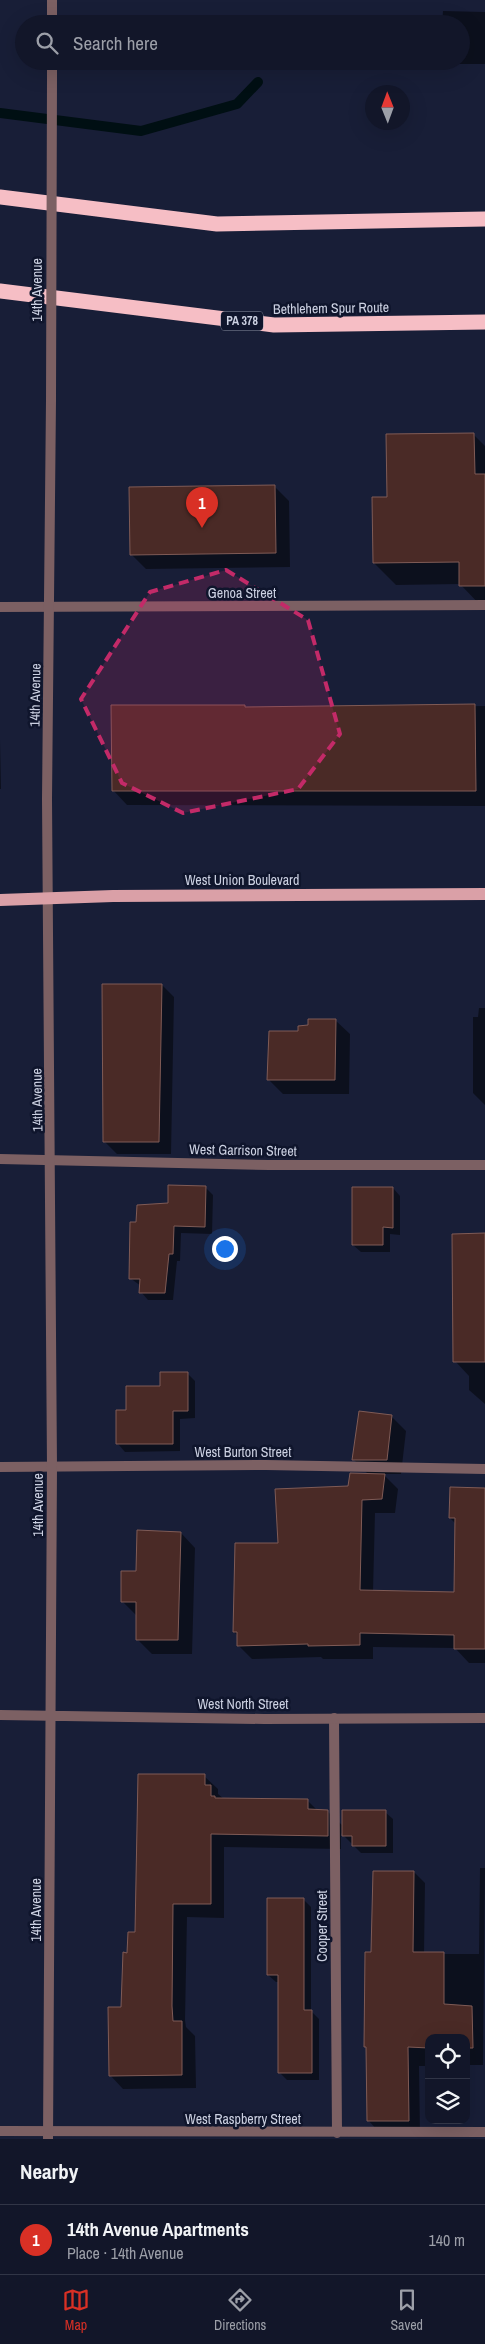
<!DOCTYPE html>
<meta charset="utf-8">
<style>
:root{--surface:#121629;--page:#1f2335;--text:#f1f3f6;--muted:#9c9fa8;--line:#313546;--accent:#d93025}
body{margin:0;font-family:"Archivo Narrow",sans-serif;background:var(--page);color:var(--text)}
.controls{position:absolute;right:15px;bottom:15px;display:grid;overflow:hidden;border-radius:10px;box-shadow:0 5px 20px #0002}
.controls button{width:45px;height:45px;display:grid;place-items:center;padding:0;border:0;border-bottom:1px solid var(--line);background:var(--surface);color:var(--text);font:25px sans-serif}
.compass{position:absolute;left:365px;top:85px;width:45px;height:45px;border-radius:50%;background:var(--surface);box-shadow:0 5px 20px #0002;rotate:359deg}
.you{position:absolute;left:224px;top:1248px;width:18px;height:18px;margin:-12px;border:4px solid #fff;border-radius:50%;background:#1a73e8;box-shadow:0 0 0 8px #1a73e833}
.badge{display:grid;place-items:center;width:32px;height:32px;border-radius:50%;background:var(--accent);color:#fff;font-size:16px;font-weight:700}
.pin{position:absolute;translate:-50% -41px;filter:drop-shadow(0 1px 2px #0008)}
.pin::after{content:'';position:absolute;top:26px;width:18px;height:15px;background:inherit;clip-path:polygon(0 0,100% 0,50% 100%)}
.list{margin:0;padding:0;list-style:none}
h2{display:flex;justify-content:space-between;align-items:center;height:65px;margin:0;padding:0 20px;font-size:21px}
h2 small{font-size:16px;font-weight:400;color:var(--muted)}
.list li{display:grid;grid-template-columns:32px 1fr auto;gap:15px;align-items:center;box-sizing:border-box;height:70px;padding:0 20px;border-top:1px solid var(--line)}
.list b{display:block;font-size:19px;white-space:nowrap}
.list p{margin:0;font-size:16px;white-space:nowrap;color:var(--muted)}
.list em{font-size:16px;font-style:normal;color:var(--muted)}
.icon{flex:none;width:28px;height:28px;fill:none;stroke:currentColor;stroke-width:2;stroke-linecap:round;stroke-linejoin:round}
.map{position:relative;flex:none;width:485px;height:2139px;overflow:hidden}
.search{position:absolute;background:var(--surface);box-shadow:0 5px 20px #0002;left:15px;right:15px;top:15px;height:55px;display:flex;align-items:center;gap:12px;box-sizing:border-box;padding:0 18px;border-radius:28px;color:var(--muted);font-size:19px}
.sheet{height:135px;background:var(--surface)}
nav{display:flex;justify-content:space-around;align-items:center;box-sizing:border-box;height:70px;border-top:1px solid var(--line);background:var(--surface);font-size:14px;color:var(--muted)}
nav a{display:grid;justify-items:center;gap:2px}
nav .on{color:var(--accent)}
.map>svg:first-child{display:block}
.shadow{fill:#0007}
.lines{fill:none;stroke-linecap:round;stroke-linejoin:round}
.stream{stroke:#000f13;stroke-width:10}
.building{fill:#4a2a26;stroke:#7f5b56}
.lane{stroke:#7c6063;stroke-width:10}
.street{stroke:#7c6063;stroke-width:10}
.primary{stroke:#daa0a7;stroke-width:12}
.highway{stroke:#f6bec5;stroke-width:15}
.street-bridge{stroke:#7c6063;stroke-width:10}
.marked{fill:#c32a68;fill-opacity:0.2;stroke:#c32a68;stroke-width:4;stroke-dasharray:10 6;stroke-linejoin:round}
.labels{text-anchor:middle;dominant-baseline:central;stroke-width:5;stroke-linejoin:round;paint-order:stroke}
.shield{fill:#0f152c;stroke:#9399ab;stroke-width:1}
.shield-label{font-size:12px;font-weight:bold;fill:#ccd1e2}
.street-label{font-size:14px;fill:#ccd1e2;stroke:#0f152c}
</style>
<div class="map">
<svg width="485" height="2139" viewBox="0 0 485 2139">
<rect width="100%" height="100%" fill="#181e37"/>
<path class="shadow" d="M 443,11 L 485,12 L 485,64 L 454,64 L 452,61 L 461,61 L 461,24 L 442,24 Z
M 473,434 L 485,446 L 485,607 L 482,607 L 460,584 L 396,585 L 374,563 L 389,498 Z
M 274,486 L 289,501 L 290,567 L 146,569 L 131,554 Z
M 244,706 L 247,709 L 485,706 L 485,806 L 127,805 L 113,790 Z
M 0,740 L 1,789 L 0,789 Z
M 162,985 L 174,997 L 171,1154 L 117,1154 L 104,1141 Z
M 479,1008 L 485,1008 L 485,1105 L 473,1093 L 473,1017 L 478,1017 Z
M 335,1020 L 350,1034 L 349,1094 L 283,1094 L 269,1080 L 299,1032 Z
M 206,1188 L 213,1195 L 212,1234 L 181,1233 L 180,1261 L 177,1261 L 173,1300 L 148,1300 L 141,1292 L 141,1286 L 130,1278 L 138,1223 L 169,1205 Z
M 393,1188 L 400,1196 L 400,1235 L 390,1234 L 390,1252 L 361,1252 L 353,1245 Z
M 485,1234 L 485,1404 L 469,1390 L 469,1376 L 455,1361 Z
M 187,1373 L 195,1381 L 195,1418 L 180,1419 L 180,1451 L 125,1452 L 118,1444 L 127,1411 Z
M 392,1417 L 406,1431 L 401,1474 L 383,1474 L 398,1489 L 395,1513 L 375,1513 L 373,1592 L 456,1593 L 456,1524 L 450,1518 L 485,1490 L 485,1663 L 469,1663 L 455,1648 L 373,1647 L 373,1659 L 323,1659 L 321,1657 L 252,1659 L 238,1645 L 238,1636 L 234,1632 L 279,1545 L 349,1487 L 369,1475 L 353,1459 Z
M 181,1533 L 195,1548 L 192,1654 L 152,1654 L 137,1639 L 137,1616 L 122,1601 L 137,1572 Z
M 204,1776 L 218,1789 L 218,1794 L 224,1799 L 308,1801 L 318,1811 L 327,1811 L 343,1826 L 385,1812 L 393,1819 L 393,1853 L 361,1853 L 341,1833 L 341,1849 L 224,1847 L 224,1918 L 187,1917 L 185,2020 L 186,2027 L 195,2036 L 196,2088 L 123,2089 L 110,2075 L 122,2008 L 128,1954 Z
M 480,1868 L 485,1868 L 483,2065 L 466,2065 L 466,2038 L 429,2038 L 429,2066 L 419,2066 L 420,2135 L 379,2132 L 368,2120 L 368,2049 L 365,2046 L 372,1953 L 414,1872 L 425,1883 L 424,1954 L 479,1954 Z
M 303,1899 L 311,1907 L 311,2011 L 319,2019 L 319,2080 L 287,2080 L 279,2072 L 279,1982 L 276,1982 L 268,1975 Z"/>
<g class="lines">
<path class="stream" d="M 0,113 L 141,131 L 237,104 L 258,82"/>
</g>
<path class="building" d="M 474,433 L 475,474 L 485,474 L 485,586 L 459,586 L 459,562 L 373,563 L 372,497 L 387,497 L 386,434 Z
M 275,485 L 276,553 L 130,555 L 129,487 Z
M 475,704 L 476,791 L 112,791 L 111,705 L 245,705 L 245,707 Z
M 102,984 L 162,984 L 159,1142 L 103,1142 Z
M 308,1019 L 336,1019 L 335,1080 L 267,1080 L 269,1031 L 298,1031 L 298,1026 L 308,1025 Z
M 168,1185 L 206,1186 L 205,1227 L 174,1226 L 173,1254 L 169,1254 L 165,1293 L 139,1293 L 140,1279 L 129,1279 L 130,1222 L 136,1222 L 137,1205 L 168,1203 Z
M 352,1187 L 393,1187 L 393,1228 L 383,1227 L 383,1245 L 352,1245 Z
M 485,1233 L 485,1362 L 453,1362 L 452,1234 Z
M 160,1372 L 188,1372 L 188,1411 L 173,1411 L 173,1444 L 116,1444 L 116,1410 L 126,1410 L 126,1386 L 160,1386 Z
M 359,1411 L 392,1415 L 387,1460 L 352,1460 Z
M 350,1473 L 385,1474 L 382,1499 L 362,1500 L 360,1590 L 454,1592 L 455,1518 L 449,1518 L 450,1487 L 485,1488 L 485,1649 L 454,1649 L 454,1635 L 360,1633 L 360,1645 L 308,1646 L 308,1644 L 237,1646 L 237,1632 L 233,1632 L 235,1543 L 278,1543 L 275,1489 L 348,1486 Z
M 137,1530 L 181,1532 L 178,1640 L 136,1640 L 136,1602 L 121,1602 L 121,1571 L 136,1571 Z
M 138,1774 L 205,1774 L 205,1785 L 211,1785 L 211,1796 L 215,1796 L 215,1798 L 308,1799 L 308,1809 L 328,1810 L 328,1836 L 211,1834 L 211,1904 L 173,1904 L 172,2006 L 173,2021 L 182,2021 L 182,2075 L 109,2076 L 108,2007 L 121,2007 L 123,1952 L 127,1953 L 128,1932 L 135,1932 Z
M 342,1810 L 386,1810 L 386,1846 L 352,1846 L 352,1836 L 342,1836 Z
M 373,1871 L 414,1871 L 413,1952 L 444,1952 L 444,2004 L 472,2006 L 473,2048 L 466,2048 L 466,2038 L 429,2038 L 429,2048 L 408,2047 L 409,2121 L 367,2121 L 366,2047 L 364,2047 L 365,1952 L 371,1952 Z
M 267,1898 L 304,1898 L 304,2010 L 312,2010 L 312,2073 L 278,2073 L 278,1975 L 267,1975 Z"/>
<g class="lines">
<path class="lane" d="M 0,607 L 485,605
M 0,1159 L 269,1165 L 485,1165
M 0,1467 L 266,1465 L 485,1469
M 334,1718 L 337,2133
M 0,2131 L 485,2132"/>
<path class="street" d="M 52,0 L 52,24
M 52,61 L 52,78
M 0,1715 L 264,1719 L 485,1718
M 48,2139 L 52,1467 L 47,799 L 51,400"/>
<path class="primary" d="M 0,900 L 113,896 L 485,894"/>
<path class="highway" d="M 0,197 L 217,224 L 485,219
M 0,291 L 274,325 L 485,322"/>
<path class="street-bridge" d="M 51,400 L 52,78"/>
</g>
<path class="marked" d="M 226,570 L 308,620 L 340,734 L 298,789 L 183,813 L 122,783 L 81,699 L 150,592 Z"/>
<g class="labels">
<rect class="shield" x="221" y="311.5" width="42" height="19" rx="4"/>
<g class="shield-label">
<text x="242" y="321">PA 378</text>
</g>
<g class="street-label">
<text transform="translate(37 290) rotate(-90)">14th Avenue</text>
<text transform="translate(331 308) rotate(-1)">Bethlehem Spur Route</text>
<text x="242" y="593">Genoa Street</text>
<text transform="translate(35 695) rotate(-89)">14th Avenue</text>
<text x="242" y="880">West Union Boulevard</text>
<text transform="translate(37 1100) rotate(-91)">14th Avenue</text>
<text transform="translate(243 1150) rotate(1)">West Garrison Street</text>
<text x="243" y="1452">West Burton Street</text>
<text transform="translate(38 1505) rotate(-90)">14th Avenue</text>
<text x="243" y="1704">West North Street</text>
<text transform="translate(36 1910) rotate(-90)">14th Avenue</text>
<text transform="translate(322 1926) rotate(-90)">Cooper Street</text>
<text x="243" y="2119">West Raspberry Street</text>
</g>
</g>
</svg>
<div class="controls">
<button><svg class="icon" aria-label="locate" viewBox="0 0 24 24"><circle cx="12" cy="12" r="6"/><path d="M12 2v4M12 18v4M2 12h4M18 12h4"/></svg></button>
<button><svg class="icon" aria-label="layers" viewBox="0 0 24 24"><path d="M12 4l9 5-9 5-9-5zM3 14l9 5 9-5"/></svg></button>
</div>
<svg class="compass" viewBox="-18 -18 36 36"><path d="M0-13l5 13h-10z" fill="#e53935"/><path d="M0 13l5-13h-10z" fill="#9c9fa8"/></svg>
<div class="you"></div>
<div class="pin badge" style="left:202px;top:528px">1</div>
<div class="search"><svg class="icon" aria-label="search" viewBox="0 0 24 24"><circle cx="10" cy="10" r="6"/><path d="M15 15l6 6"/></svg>Search here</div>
</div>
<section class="sheet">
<h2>Nearby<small></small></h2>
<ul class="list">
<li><span class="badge">1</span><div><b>14th Avenue Apartments</b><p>Place · 14th Avenue</p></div><em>140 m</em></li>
</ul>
</section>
<nav>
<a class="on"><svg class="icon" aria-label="map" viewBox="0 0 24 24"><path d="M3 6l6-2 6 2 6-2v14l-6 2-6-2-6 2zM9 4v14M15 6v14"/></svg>Map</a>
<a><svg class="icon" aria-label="directions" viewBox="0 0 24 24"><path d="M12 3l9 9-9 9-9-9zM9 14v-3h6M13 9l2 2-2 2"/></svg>Directions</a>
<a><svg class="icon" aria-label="saved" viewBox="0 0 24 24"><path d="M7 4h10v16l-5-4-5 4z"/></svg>Saved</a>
</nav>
